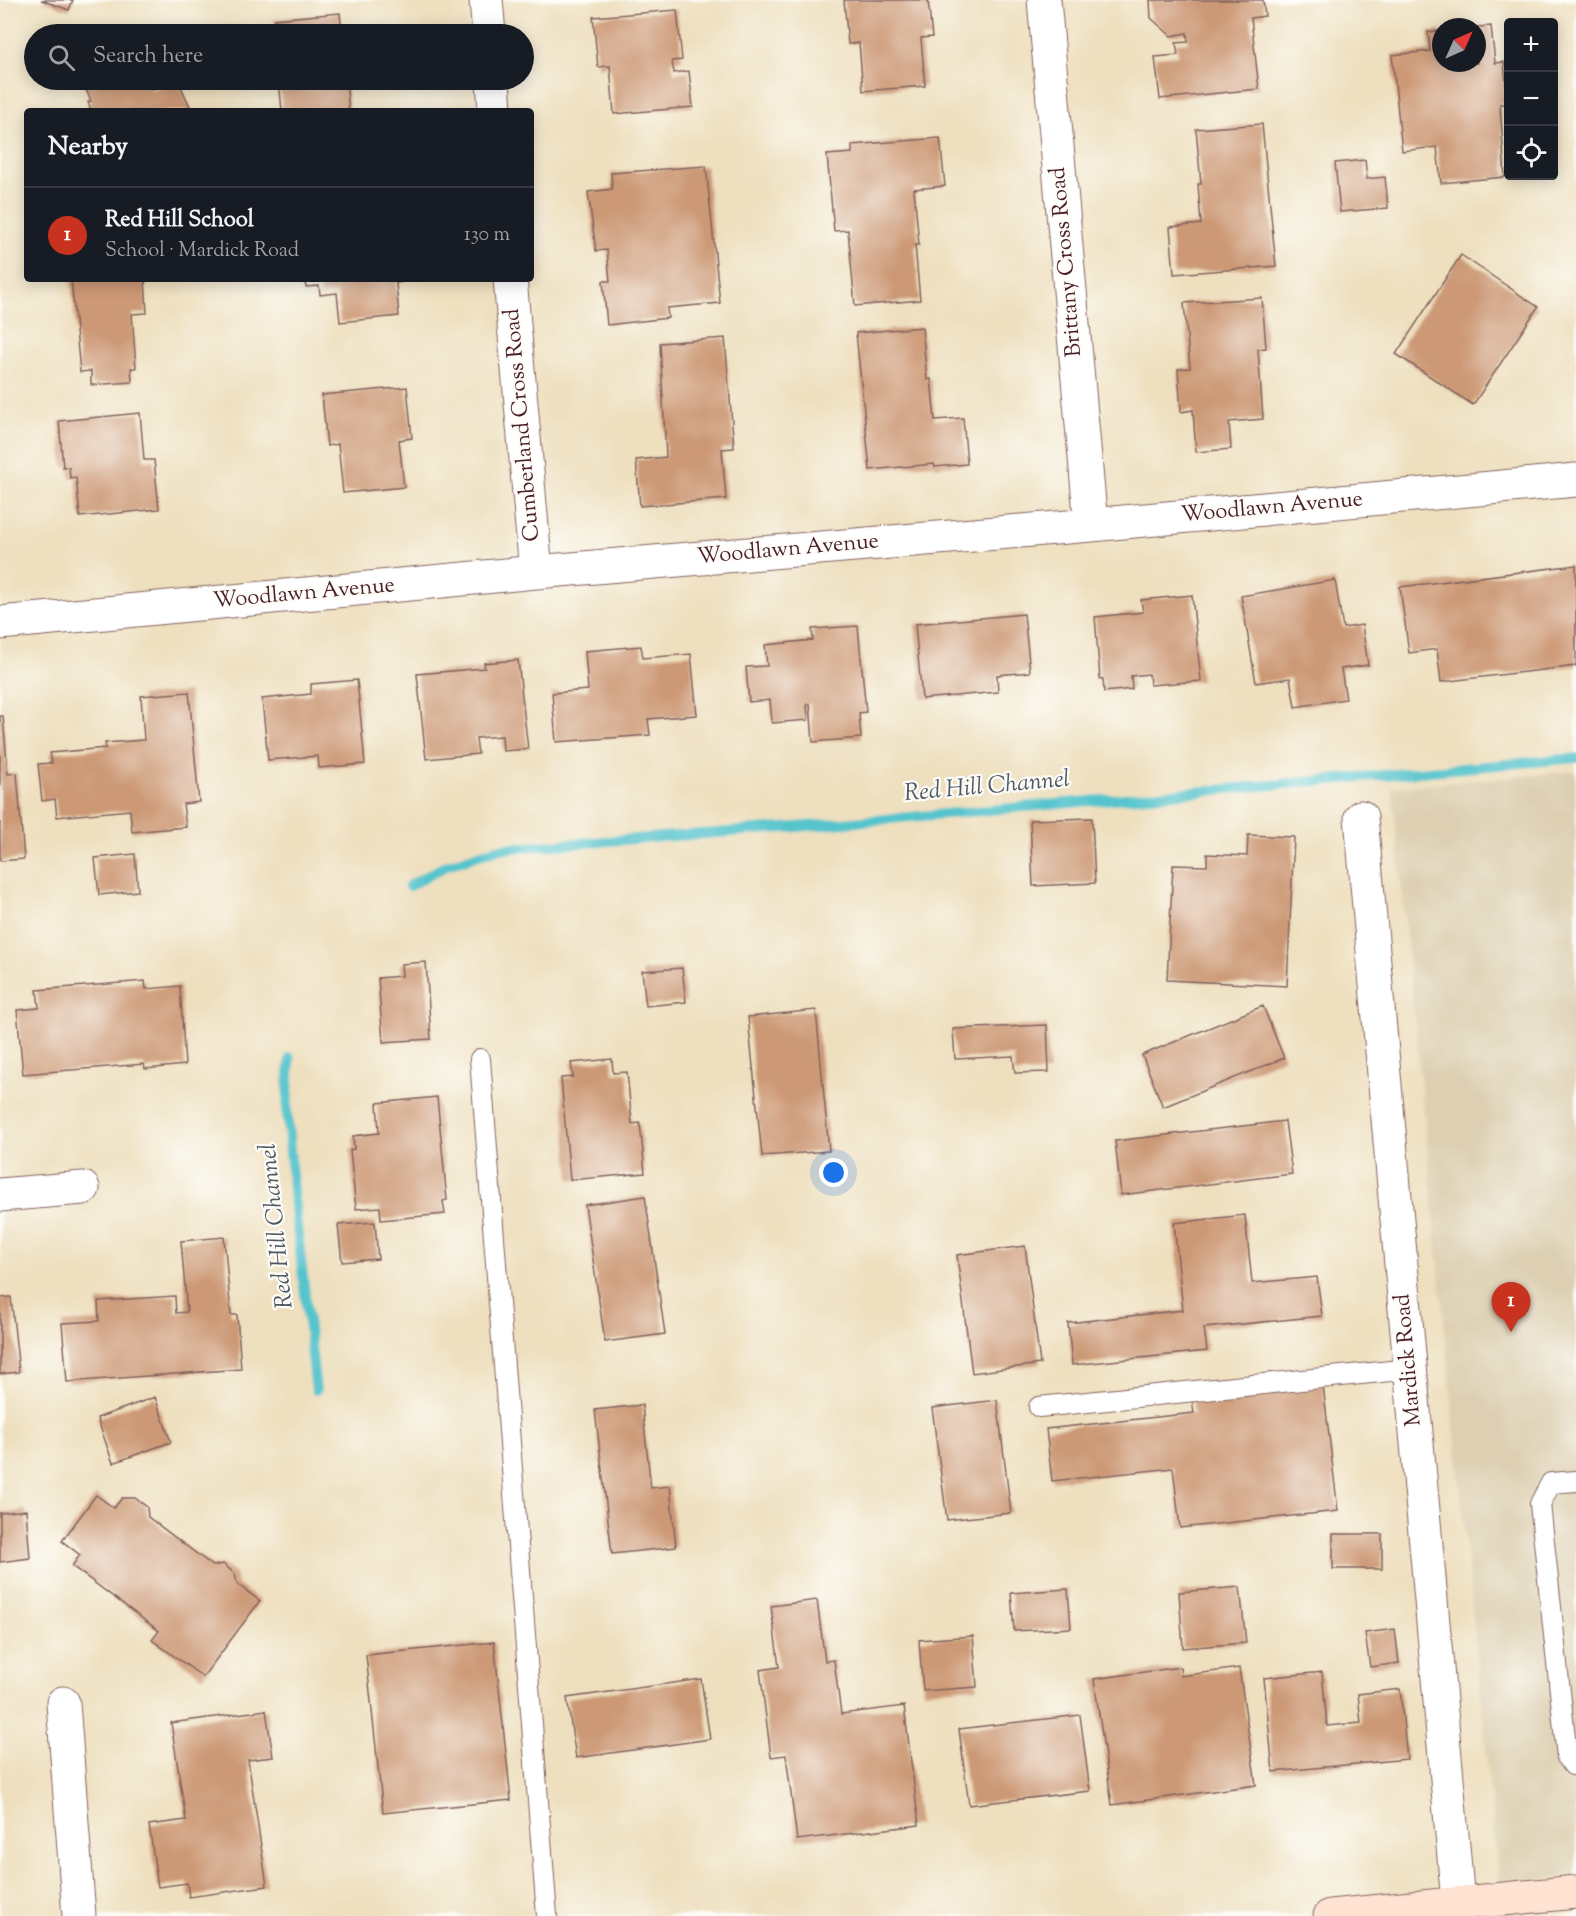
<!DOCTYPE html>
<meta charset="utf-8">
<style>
:root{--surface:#171b24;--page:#20242c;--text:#f1f3f6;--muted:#9ea1a6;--line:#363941;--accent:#c8321e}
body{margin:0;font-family:"Sorts Mill Goudy",serif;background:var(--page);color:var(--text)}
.controls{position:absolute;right:18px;top:18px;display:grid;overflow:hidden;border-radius:6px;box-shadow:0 3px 15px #0003}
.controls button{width:54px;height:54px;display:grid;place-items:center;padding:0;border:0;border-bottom:2px solid var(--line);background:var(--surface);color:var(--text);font:30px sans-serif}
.compass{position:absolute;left:1432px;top:18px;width:54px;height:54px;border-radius:50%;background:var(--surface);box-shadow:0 3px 15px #0003;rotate:45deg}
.you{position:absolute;left:834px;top:1173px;width:21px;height:21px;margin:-15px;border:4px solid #fff;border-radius:50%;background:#1a73e8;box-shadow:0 0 0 9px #1a73e833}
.badge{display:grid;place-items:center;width:39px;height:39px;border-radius:50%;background:var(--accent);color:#fff;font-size:20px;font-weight:700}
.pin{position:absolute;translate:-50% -50px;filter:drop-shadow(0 2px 3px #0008)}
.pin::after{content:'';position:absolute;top:32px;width:21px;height:18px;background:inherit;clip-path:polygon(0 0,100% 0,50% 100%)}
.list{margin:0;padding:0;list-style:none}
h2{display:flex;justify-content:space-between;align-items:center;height:78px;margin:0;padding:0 24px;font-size:26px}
h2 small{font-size:20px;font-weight:400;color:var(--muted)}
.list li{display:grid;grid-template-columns:39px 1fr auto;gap:18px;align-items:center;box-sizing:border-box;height:96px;padding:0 24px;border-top:2px solid var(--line)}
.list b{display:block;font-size:22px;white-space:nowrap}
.list p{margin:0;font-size:20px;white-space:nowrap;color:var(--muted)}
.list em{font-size:20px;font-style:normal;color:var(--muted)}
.icon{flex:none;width:33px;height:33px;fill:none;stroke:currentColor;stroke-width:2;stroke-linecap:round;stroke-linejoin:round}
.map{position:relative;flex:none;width:1576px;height:1916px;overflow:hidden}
.search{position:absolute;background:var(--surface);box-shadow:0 3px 15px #0003;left:24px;top:24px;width:510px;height:66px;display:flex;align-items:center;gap:15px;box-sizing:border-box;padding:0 21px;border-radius:33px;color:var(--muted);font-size:22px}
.panel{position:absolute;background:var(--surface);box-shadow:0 3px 15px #0003;left:24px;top:108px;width:510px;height:174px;border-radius:6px}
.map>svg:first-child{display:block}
.built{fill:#ddcfb1}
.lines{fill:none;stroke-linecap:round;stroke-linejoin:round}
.stream{stroke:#56c4cd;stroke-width:10}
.building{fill:#cc9874}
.lane-casing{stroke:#83625e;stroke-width:22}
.street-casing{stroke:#83625e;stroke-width:35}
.secondary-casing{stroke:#83625e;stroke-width:35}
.lane{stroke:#fff;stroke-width:20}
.street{stroke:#fff;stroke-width:33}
.secondary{stroke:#fee3d2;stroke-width:33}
.labels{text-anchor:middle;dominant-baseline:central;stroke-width:4.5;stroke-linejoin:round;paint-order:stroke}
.street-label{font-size:22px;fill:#4a1f2b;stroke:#fdfcf7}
.water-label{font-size:24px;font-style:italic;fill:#4e5964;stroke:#fdfcf7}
</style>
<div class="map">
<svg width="1576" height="1916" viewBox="0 0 1576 1916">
<rect width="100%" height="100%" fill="#fdfcf7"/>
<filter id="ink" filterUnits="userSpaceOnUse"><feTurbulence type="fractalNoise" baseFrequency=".0167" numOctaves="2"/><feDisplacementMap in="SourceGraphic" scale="12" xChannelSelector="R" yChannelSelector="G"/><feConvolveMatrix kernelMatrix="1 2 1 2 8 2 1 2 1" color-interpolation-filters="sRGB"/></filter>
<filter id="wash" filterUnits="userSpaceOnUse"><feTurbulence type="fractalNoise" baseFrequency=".008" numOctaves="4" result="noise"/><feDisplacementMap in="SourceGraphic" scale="24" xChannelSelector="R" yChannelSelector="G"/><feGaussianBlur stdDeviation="1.35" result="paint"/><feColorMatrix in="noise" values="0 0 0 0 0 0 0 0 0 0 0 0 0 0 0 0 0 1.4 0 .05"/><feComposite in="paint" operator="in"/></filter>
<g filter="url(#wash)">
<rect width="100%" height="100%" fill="#eedfbe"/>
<path class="built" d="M 1576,771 L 1576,1876 L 1499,1883 L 1392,788 Z"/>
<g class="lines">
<path class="stream" d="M 409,886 L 447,865 L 498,849 L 797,827 L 1576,758
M 290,1058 L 287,1111 L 293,1191 L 316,1390"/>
</g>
<g id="blocks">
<path class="building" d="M 41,0 L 73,0 L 69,10 Z
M 844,0 L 928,0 L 932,37 L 921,38 L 925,86 L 863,91 L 859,43 L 848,44 Z
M 1150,0 L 1263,0 L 1265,16 L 1251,18 L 1259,89 L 1160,99 L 1155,57 L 1178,55 L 1176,43 L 1188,42 L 1187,33 L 1171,36 L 1151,18 Z
M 677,10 L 682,60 L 672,61 L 674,73 L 689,71 L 693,107 L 614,114 L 610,66 L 598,67 L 593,17 Z
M 340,13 L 342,34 L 275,34 L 274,19 Z
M 1491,26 L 1495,63 L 1504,62 L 1508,104 L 1500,104 L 1505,177 L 1441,183 L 1437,147 L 1402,151 L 1392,55 L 1430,51 L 1428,32 L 1441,31 L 1441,63 L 1477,63 L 1477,27 Z
M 82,80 L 146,80 L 151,90 L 178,80 L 192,111 L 91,111 L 88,102 L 91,101 Z
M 279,80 L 346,80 L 349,111 L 282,111 Z
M 1262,124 L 1276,266 L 1174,274 L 1170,227 L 1201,224 L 1198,184 L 1201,184 L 1196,129 Z
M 940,138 L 945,186 L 914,189 L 919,245 L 915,245 L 920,300 L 855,306 L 848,230 L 834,231 L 827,155 L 852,153 L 852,145 Z
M 1365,160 L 1367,179 L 1385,177 L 1388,208 L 1340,212 L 1335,163 Z
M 706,166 L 720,303 L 667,308 L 668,318 L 607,325 L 603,281 L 610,281 L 607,250 L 596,251 L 588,192 L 612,189 L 611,173 Z
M 1461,255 L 1538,307 L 1473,405 L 1396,354 Z
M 71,279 L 145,279 L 147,313 L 132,314 L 136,368 L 131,368 L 132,382 L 91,385 L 91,371 L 80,372 Z
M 305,279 L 402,279 L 402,282 L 396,283 L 399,316 L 340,322 L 337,293 L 320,295 L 319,286 L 306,287 Z
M 1262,298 L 1266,348 L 1258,349 L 1263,419 L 1229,422 L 1231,449 L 1196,452 L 1193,410 L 1181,412 L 1178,369 L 1190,368 L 1184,303 Z
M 922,327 L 927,380 L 931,379 L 935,420 L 963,418 L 967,464 L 935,467 L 934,464 L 870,470 L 856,333 Z
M 725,338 L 734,448 L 722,449 L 726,499 L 640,506 L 636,460 L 666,457 L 660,343 Z
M 407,387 L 412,438 L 399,440 L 404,487 L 343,493 L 338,444 L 327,446 L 322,395 Z
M 140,413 L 144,460 L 154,460 L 159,509 L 80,517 L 76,477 L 70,478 L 69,467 L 63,467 L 59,421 Z
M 1576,565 L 1576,666 L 1441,682 L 1437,649 L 1409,653 L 1400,587 Z
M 1335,580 L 1343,628 L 1362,625 L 1368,665 L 1341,669 L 1346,699 L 1295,707 L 1290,678 L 1256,683 L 1241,596 Z
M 1192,595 L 1201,681 L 1150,685 L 1149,674 L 1131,676 L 1132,689 L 1104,692 L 1103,679 L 1100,679 L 1095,617 L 1143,612 L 1141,600 Z
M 1024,614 L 1030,672 L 997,675 L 998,692 L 922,699 L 915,624 Z
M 858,626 L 866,712 L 859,713 L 861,738 L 813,742 L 810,704 L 807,704 L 808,720 L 772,723 L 770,700 L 749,702 L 746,667 L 767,666 L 765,645 L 813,640 L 812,629 Z
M 641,646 L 643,658 L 691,654 L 697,715 L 648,719 L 650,735 L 556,742 L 552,693 L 588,690 L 585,651 Z
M 518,660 L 528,749 L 503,751 L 502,736 L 476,738 L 478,754 L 426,759 L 417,674 L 485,668 L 484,663 Z
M 357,680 L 365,764 L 319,768 L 318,756 L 268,760 L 262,699 L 311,694 L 311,684 Z
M 189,692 L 199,802 L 183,804 L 186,827 L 132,832 L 130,810 L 57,817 L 55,799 L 42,801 L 38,764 L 52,763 L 50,753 L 106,748 L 105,743 L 144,740 L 141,696 Z
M 0,716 L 3,716 L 8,774 L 17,773 L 24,859 L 0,861 Z
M 1092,818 L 1095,883 L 1033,886 L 1030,820 Z
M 1248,835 L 1294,837 L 1287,986 L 1167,980 L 1173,865 L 1207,866 L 1207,854 L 1247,856 Z
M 135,854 L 138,891 L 99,895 L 95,858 Z
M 426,962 L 431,1039 L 383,1042 L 378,978 L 402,976 L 401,964 Z
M 682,968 L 686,1002 L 646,1006 L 642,971 Z
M 145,981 L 146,989 L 180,986 L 185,1065 L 145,1069 L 144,1064 L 23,1074 L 17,1010 L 39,1008 L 37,990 Z
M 1263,1006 L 1284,1058 L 1163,1107 L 1142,1055 Z
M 816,1010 L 829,1151 L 762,1156 L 748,1017 Z
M 1047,1025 L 1049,1072 L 1015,1073 L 1013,1056 L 955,1059 L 953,1029 Z
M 612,1059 L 613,1073 L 627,1072 L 632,1124 L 640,1123 L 645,1173 L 570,1180 L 561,1078 L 573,1077 L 571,1063 Z
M 437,1097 L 447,1200 L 443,1201 L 445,1214 L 381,1220 L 380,1207 L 356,1209 L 350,1150 L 354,1149 L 353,1136 L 379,1133 L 377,1103 Z
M 1285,1121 L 1292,1174 L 1121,1195 L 1115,1141 Z
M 645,1196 L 665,1334 L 605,1342 L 585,1205 Z
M 1245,1215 L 1252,1283 L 1317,1277 L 1322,1316 L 1204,1328 L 1207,1351 L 1072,1365 L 1068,1323 L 1183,1310 L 1174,1223 Z
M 375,1222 L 378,1259 L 342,1262 L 338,1225 Z
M 224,1237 L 231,1315 L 237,1315 L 241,1369 L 67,1382 L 62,1323 L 99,1321 L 98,1301 L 175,1296 L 176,1313 L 187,1312 L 181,1241 Z
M 1025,1246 L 1040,1364 L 972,1373 L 957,1255 Z
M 11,1297 L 19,1372 L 0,1374 L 0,1298 Z
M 1323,1385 L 1338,1511 L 1180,1528 L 1173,1468 L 1052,1481 L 1046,1429 L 1194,1413 L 1192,1400 Z
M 155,1397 L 171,1442 L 113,1463 L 97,1418 Z
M 997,1400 L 1011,1513 L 947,1520 L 932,1408 Z
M 642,1405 L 651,1488 L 670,1486 L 676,1547 L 612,1554 L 595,1410 Z
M 96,1495 L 114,1508 L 122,1498 L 135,1498 L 147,1507 L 148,1517 L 213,1566 L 223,1564 L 235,1574 L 237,1584 L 260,1601 L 203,1677 L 152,1640 L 159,1631 L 72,1566 L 80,1555 L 62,1541 Z
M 26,1510 L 30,1558 L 0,1562 L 0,1513 Z
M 1333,1534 L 1382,1534 L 1382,1569 L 1333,1569 Z
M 1240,1587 L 1246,1643 L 1183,1648 L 1179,1592 Z
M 1068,1589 L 1071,1628 L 1014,1631 L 1011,1593 Z
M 817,1600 L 825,1661 L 834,1660 L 841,1714 L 904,1706 L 919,1825 L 797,1840 L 786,1755 L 771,1757 L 760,1670 L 779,1667 L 771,1606 Z
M 1395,1629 L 1399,1663 L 1370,1667 L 1365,1633 Z
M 973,1636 L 977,1687 L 923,1691 L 919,1640 Z
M 494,1642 L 511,1800 L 383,1813 L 366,1655 Z
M 1180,1667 L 1181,1676 L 1239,1668 L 1256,1785 L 1112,1805 L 1094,1679 Z
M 1322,1672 L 1327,1726 L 1361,1723 L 1358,1694 L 1400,1689 L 1407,1759 L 1273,1772 L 1264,1678 Z
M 701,1679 L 710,1739 L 576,1758 L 567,1698 Z
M 266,1710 L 273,1757 L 248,1760 L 267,1886 L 189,1897 L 187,1883 L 158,1887 L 149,1825 L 186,1820 L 171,1723 Z
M 1080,1715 L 1090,1791 L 969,1805 L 959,1729 Z"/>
</g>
</g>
<g filter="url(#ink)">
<use href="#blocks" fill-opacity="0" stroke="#83625e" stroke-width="1.5"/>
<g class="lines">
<defs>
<path id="lane" d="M 480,1059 L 547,1916
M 1039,1407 L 1410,1369
M 1576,1481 L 1551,1483 L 1540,1504 L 1567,1757 L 1573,1765 L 1576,1765"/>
<path id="street" d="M 486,0 L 489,34
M 1044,0 L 1091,525
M 493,80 L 495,111
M 510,279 L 536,572
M 0,623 L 536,572 L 1091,525 L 1576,480
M 1361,817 L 1458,1902
M 0,1195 L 83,1188
M 63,1703 L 79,1916"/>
<path id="secondary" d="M 1330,1916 L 1576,1892"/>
</defs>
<use href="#lane" class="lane-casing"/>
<use href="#street" class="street-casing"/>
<use href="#secondary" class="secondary-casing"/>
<use href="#lane" class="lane"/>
<use href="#street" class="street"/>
<use href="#secondary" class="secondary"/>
</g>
</g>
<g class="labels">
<g class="street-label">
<text transform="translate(1067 262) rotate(-95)">Brittany Cross Road</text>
<text transform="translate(523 425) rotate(-95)">Cumberland Cross Road</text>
<text transform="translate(1272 508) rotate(-5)">Woodlawn Avenue</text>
<text transform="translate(788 550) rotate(-5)">Woodlawn Avenue</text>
<text transform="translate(304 594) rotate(-5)">Woodlawn Avenue</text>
<text transform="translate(1409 1360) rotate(-95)">Mardick Road</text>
</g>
<g class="water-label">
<text transform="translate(987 787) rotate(-5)">Red Hill Channel</text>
<text transform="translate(277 1226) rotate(-96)">Red Hill Channel</text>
</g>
</g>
</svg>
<div class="controls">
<button>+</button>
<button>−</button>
<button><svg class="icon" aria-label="locate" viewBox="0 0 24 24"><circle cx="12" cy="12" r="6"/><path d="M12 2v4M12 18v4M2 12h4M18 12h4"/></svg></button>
</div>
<svg class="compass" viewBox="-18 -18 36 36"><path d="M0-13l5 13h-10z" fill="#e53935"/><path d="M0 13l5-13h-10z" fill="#9ea1a6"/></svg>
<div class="you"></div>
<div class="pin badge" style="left:1511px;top:1332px">1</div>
<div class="search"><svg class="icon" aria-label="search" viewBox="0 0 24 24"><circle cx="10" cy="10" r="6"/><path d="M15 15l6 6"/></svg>Search here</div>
<section class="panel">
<h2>Nearby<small></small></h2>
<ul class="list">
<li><span class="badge">1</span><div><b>Red Hill School</b><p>School · Mardick Road</p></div><em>130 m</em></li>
</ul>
</section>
</div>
